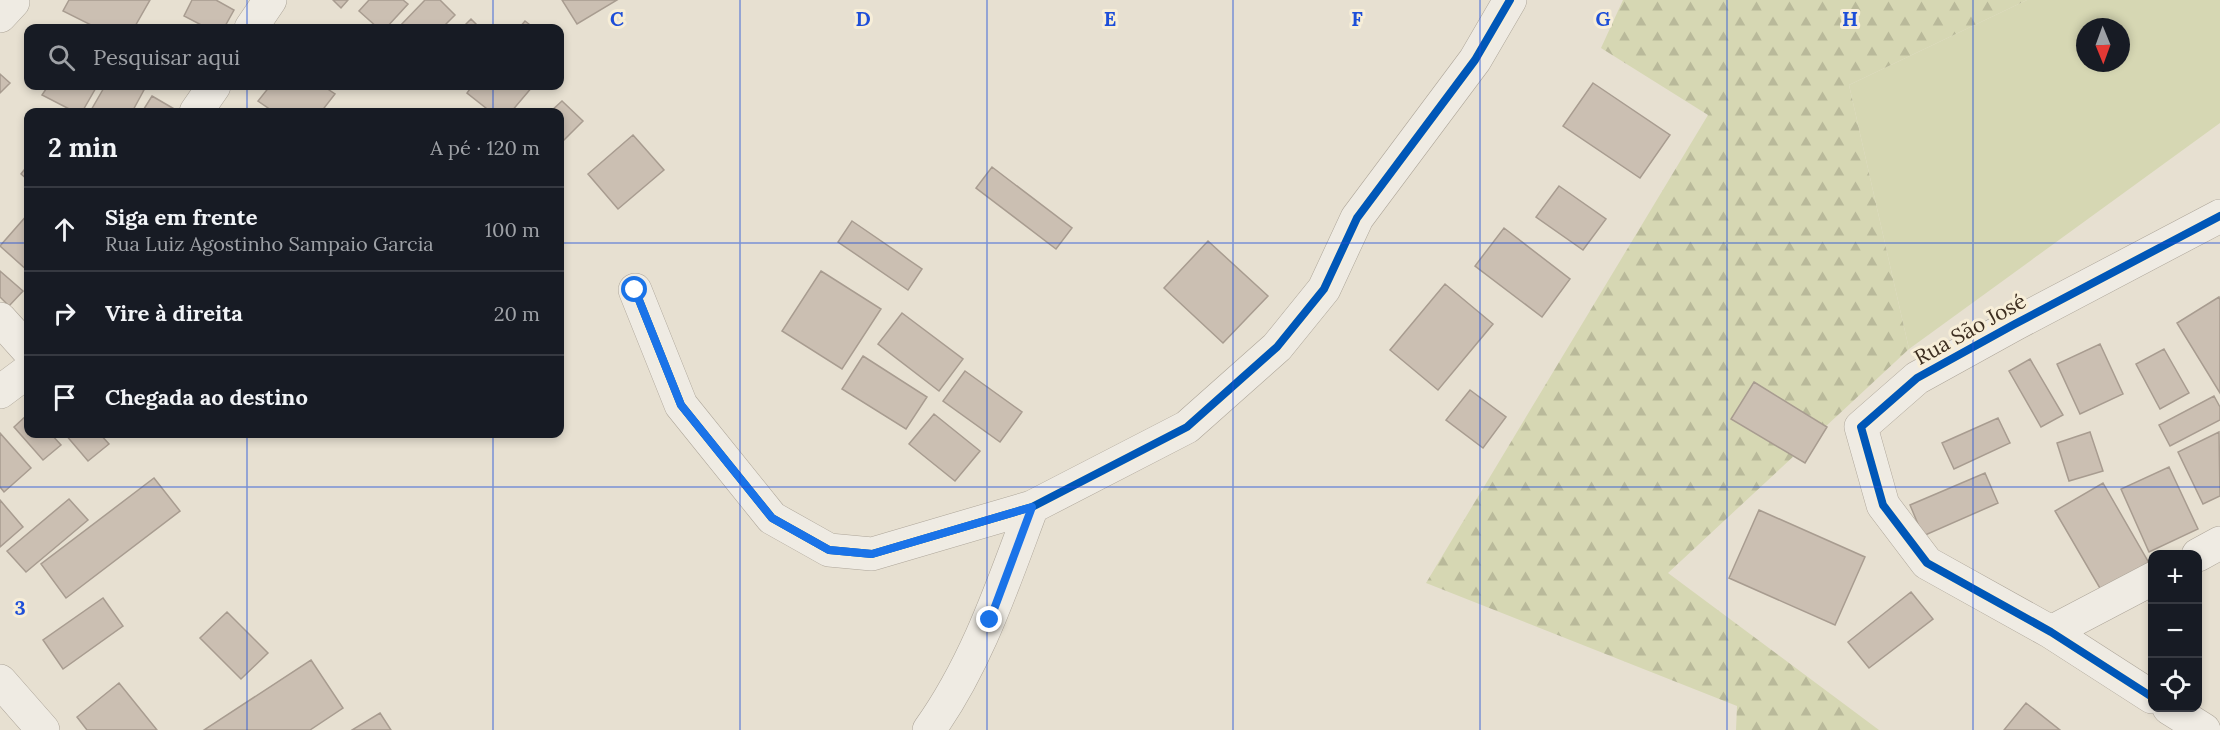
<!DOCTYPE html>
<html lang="pt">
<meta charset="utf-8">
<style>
:root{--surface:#171b24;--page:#20242c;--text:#f1f3f6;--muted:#9ea1a6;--line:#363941}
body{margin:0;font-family:Lora,serif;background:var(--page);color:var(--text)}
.controls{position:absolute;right:18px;bottom:18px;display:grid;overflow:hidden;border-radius:12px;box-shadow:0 3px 9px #0003}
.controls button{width:54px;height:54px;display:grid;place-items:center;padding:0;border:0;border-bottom:2px solid var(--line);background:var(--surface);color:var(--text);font:30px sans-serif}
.compass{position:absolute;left:2076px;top:18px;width:54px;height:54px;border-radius:50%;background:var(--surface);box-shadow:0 3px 9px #0003;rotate:179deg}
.stop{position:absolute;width:18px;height:18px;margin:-14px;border:4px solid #1a73e8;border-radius:50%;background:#fff}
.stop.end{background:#1a73e8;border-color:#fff;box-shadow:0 2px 6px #0008}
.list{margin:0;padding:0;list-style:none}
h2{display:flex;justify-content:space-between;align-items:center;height:78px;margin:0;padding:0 24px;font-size:26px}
h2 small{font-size:20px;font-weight:400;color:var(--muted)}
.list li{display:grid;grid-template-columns:39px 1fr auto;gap:18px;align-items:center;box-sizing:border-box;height:84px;padding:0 24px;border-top:2px solid var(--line)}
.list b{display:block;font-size:22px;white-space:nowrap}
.list p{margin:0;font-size:20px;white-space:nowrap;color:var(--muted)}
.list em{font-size:20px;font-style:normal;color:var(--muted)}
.icon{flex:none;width:33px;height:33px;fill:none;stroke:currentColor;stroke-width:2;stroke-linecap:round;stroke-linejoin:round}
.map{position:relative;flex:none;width:2220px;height:730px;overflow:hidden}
.search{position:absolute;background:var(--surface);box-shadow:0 3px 9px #0003;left:24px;top:24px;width:540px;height:66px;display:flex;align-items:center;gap:15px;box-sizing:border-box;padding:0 21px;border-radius:12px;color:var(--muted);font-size:22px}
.panel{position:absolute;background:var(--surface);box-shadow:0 3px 9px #0003;left:24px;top:108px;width:540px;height:330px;border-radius:12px}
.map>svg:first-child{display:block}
.green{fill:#d6d7b3;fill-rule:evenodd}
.forest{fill:url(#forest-firs)}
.building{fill:#cbbfb2;stroke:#a89c90;stroke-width:1.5}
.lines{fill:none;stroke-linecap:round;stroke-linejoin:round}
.minor-casing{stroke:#ada599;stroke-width:34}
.minor{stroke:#efebe3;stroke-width:33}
.cycleway-casing{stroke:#f7eed8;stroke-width:11}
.cycleway{stroke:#0057b8;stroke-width:8}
.route{stroke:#1a73e8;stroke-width:8}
.grid{fill:none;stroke:#1d4ed8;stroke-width:1.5;stroke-opacity:0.55}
.labels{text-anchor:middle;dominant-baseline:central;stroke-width:6;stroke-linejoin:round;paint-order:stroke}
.street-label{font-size:21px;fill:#3d2e20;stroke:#f7eed8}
.grid-label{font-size:20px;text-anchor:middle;font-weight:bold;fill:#1d4ed8;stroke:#f7eed8;stroke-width:6;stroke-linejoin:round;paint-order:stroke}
</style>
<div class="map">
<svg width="2220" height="730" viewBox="0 0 2220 730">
<defs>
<pattern id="forest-firs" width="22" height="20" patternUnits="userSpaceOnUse" patternTransform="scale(1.5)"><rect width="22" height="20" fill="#d6d7b3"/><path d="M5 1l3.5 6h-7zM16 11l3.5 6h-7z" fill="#b9b99a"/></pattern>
</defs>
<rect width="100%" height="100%" fill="#e7e0d1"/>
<path class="green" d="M 2027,0 L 2220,0 L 2220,123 L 1909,349 L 1849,85 ZM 2085,27 L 2121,27 L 2121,63 L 2085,63 Z"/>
<path class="forest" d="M 1623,0 L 2027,0 L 1849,85 L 1909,349 L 1668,573 L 1879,730 L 1736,730 L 1737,706 L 1426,583 L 1708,115 L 1601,48 Z"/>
<path class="building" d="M 69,0 L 150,0 L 134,28 L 97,28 L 63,11 Z
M 192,0 L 216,0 L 234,10 L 224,28 L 207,28 L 184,16 Z
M 333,0 L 348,0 L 341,8 Z
M 369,0 L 403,0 L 408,4 L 386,28 L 378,28 L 359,11 Z
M 425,0 L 440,0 L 455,15 L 442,28 L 398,28 Z
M 562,0 L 617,0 L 577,24 Z
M 471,19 L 480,28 L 462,28 Z
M 525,21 L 534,28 L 519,28 Z
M 0,74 L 10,83 L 0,93 Z
M 1593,83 L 1670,135 L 1640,178 L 1563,126 Z
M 48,86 L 97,86 L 82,112 L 75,112 L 42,95 Z
M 105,86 L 134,86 L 144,90 L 132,112 L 90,112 Z
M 270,86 L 323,86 L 335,94 L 321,112 L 274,112 L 258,101 Z
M 472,86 L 533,86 L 511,112 L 491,112 L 467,93 Z
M 152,96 L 176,110 L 174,112 L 142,112 Z
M 562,101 L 583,121 L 560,144 L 560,112 L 550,112 Z
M 633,135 L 664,170 L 618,209 L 588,174 Z
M 28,165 L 28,180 L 21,174 Z
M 992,167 L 1072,228 L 1056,249 L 976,188 Z
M 1559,186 L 1606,219 L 1583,250 L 1536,217 Z
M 28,214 L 28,271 L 0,246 Z
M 852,221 L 922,269 L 908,290 L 838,242 Z
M 1504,228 L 1570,279 L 1542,317 L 1475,266 Z
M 1208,241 L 1268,296 L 1223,343 L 1164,288 Z
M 0,271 L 23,291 L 9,306 L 0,297 Z
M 821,271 L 881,309 L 842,369 L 782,331 Z
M 1445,284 L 1493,324 L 1438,390 L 1390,350 Z
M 2219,297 L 2220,300 L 2220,393 L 2177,323 Z
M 902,313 L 963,359 L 939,391 L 878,344 Z
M 2100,344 L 2123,394 L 2080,414 L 2057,364 Z
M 2164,349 L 2189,393 L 2160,409 L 2136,364 Z
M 863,356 L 927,397 L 906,429 L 842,389 Z
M 2030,359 L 2063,415 L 2041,427 L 2009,371 Z
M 965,371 L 1022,412 L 1000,442 L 943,401 Z
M 1754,382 L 1827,427 L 1805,463 L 1731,419 Z
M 1470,390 L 1506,417 L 1483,448 L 1446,420 Z
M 2214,396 L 2220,407 L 2220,420 L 2170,446 L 2159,425 Z
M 28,414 L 28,434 L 51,434 L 61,445 L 43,460 L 14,427 Z
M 934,414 L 980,451 L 955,481 L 909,444 Z
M 1998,418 L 2010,443 L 1954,469 L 1942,443 Z
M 2090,432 L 2103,471 L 2069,481 L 2057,443 Z
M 2219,432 L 2220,496 L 2203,504 L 2178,452 Z
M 0,433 L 31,468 L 4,492 L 0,487 Z
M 65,434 L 100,434 L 109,444 L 88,461 Z
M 2169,467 L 2198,529 L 2149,552 L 2121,489 Z
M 1985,473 L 1998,503 L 1923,536 L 1910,505 Z
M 154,478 L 180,511 L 66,598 L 41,564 Z
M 2103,483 L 2149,563 L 2101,590 L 2055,511 Z
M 69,499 L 88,520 L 26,572 L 7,551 Z
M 0,500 L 23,527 L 0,547 Z
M 1759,510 L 1865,557 L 1835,625 L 1729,578 Z
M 1911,592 L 1933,619 L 1869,668 L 1848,642 Z
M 103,598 L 123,626 L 63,669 L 43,640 Z
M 227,612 L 268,653 L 241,679 L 200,638 Z
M 311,660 L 343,708 L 310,730 L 204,730 Z
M 119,683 L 157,730 L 87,730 L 77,717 Z
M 2026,703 L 2060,730 L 2004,730 Z
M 380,713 L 391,730 L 352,730 Z"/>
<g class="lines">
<defs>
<path id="minor" d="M 0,16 L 13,2
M 251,28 L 270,0
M 196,112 L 214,86
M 635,290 L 681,405 L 772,518 L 829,550 L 872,554 L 1032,507 L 1187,427 L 1277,347 L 1324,289 L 1357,218 L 1475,60 L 1510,0
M 0,319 L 28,350
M 0,392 L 28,371
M 2198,555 L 2220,543
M 2051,632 L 2152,579
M 0,681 L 43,730
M 2152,697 L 2051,632 L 1927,563 L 1883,505 L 1861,427 L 1917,378 L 2013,325 L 2220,216
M 2169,708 L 2204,730
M 929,730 C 977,663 1003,584 1032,507"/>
</defs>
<use href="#minor" class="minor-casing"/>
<use href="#minor" class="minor"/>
<defs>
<path id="cycleway" d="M 635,290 L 681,405 L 772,518 L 829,550 L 872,554 L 1032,507 L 1187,427 L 1277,347 L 1324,289 L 1357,218 L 1475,60 L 1510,0
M 2152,697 L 2051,632 L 1927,563 L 1883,505 L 1861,427 L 1917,378 L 2013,325 L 2220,216"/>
</defs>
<use href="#cycleway" class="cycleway-casing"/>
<use href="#cycleway" class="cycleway"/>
</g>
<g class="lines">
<path class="route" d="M 635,290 L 681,405 L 772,518 L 829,550 L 872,554 L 1032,507 L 990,620"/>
</g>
<path class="grid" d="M 247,0 L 247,28M 493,0 L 493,28M 740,0 L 740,730M 987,0 L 987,730M 1233,0 L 1233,730M 1480,0 L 1480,730M 1727,0 L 1727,730M 1973,0 L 1973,730M 247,86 L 247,112M 493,86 L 493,112M 0,243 L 28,243M 560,243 L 2220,243M 247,434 L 247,730M 493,434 L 493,730M 0,487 L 2220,487"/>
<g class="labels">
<g class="street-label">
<text transform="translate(1970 329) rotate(-29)">Rua São José</text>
</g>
</g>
<g class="grid-label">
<text x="617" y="26">C</text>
<text x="863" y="26">D</text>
<text x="1110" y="26">E</text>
<text x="1357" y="26">F</text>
<text x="1603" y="26">G</text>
<text x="1850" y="26">H</text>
<text x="20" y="615">3</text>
</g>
</svg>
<div class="controls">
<button>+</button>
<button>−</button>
<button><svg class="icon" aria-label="locate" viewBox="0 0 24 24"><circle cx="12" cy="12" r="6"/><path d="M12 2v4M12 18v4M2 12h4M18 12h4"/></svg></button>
</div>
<svg class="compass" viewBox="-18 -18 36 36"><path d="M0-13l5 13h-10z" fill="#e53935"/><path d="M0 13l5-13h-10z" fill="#9ea1a6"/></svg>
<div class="stop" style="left:635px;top:290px"></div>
<div class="stop end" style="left:990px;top:620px"></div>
<div class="search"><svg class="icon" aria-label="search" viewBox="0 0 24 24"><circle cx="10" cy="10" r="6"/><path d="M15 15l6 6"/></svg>Pesquisar aqui</div>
<section class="panel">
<h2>2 min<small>A pé · 120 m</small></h2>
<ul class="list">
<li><svg class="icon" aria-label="ahead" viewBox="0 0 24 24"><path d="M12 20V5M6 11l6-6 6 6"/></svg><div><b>Siga em frente</b><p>Rua Luiz Agostinho Sampaio Garcia</p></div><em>100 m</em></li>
<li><svg class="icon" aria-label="right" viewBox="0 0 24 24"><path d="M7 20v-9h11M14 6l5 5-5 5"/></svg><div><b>Vire à direita</b></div><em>20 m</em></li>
<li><svg class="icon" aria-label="arrive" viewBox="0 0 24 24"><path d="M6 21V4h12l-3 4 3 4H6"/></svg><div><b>Chegada ao destino</b></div></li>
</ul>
</section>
</div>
